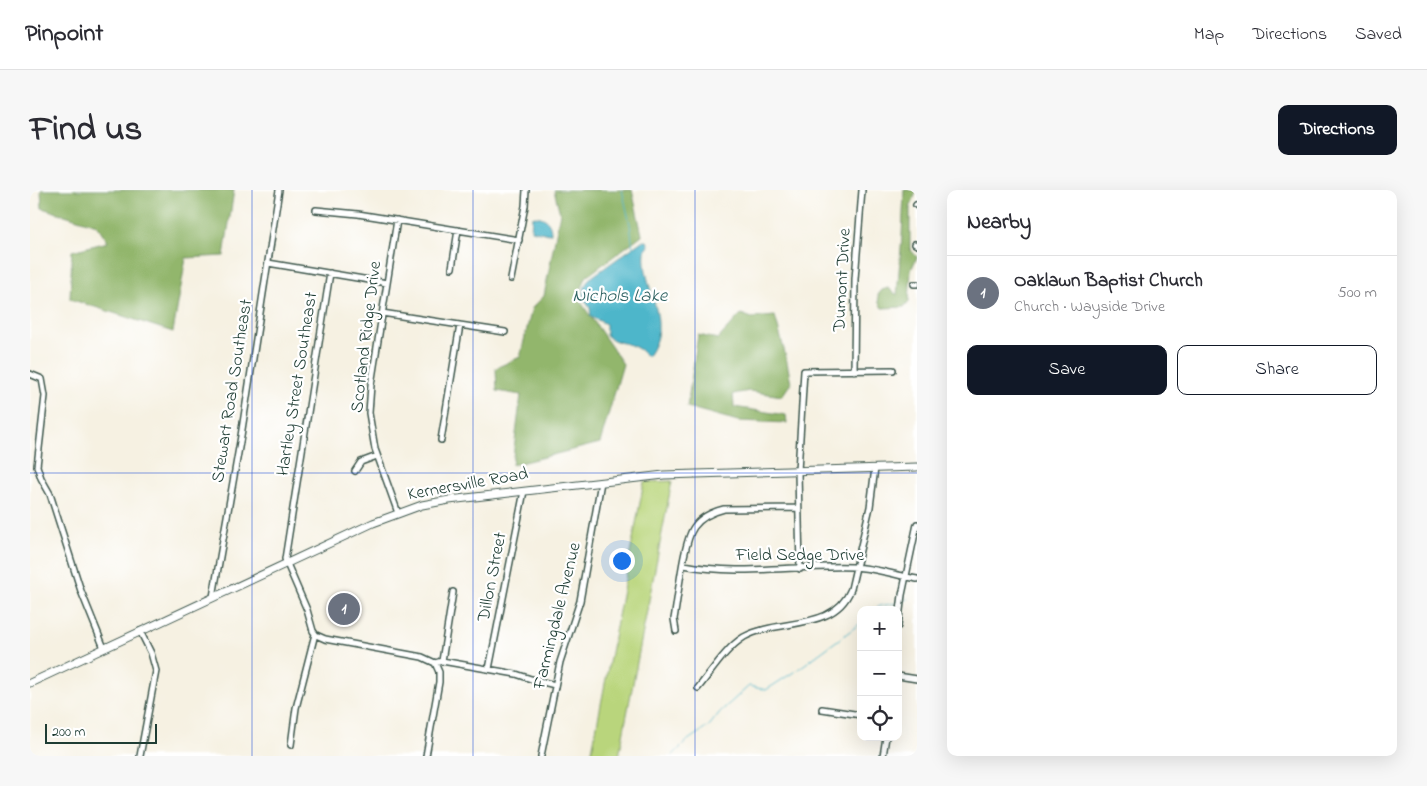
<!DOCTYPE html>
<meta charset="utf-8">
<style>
:root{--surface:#fff;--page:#f7f7f7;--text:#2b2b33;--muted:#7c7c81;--line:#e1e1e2;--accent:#111827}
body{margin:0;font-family:"Indie Flower",sans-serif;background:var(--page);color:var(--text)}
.controls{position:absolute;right:15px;bottom:15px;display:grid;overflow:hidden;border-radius:10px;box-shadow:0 5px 20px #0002}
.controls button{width:45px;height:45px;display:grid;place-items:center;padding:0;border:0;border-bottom:1px solid var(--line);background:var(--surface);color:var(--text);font:25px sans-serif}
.scale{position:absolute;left:15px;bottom:12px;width:112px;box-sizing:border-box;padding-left:5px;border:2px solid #1f3d34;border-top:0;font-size:14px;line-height:18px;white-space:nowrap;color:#1f3d34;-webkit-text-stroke:4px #fff;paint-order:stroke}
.you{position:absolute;left:591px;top:370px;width:18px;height:18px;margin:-12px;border:4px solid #fff;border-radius:50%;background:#1a73e8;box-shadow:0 0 0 8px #1a73e833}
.badge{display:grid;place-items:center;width:32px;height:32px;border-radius:50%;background:var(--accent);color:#fff;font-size:16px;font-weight:700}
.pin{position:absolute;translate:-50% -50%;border:2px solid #fff;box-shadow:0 1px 5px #0006}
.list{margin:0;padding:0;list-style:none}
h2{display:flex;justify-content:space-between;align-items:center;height:65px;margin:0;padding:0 20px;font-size:21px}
h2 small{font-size:16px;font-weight:400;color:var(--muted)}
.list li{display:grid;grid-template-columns:32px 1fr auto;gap:15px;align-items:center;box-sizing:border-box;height:75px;padding:0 20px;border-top:1px solid var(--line)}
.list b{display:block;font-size:19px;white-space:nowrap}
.list p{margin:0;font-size:16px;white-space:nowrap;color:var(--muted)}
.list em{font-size:16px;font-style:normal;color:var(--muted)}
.actions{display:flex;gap:10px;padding:15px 20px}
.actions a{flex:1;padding:11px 0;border:1px solid var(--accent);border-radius:10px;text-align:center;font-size:18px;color:var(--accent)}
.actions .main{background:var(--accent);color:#fff}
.icon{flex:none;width:28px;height:28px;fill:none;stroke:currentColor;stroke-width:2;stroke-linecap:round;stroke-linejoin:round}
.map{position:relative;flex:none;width:887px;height:566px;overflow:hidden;border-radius:10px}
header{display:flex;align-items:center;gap:30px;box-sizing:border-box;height:70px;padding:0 25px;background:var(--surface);border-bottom:1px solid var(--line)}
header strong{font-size:24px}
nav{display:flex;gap:28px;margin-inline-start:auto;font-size:18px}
.intro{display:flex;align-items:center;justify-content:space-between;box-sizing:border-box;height:120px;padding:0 30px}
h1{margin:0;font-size:35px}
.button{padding:12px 22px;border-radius:10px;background:var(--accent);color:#fff;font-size:18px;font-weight:700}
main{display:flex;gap:30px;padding:0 30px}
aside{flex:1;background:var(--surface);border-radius:10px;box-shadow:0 5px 20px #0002}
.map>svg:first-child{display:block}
.green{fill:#b9d57c;stroke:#6c8958}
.forest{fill:#92b66c;stroke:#587a50}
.water{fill:#4db6ca;stroke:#367a7f}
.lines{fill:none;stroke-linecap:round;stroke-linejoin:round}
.stream{stroke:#4db6ca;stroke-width:1}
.minor-casing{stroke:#3f584e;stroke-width:8}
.major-casing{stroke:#3f584e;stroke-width:9}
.minor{stroke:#fff;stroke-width:5}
.major{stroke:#fff;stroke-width:7}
.grid{fill:none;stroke:#1d4ed8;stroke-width:1;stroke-opacity:0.55}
.labels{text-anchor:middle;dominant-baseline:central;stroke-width:4.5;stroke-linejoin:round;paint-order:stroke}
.street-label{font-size:18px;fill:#1f3d34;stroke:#fff}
.water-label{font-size:19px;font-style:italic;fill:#2d6161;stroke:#fff}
</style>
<header>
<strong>Pinpoint</strong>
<nav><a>Map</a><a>Directions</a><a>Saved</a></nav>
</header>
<div class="intro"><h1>Find us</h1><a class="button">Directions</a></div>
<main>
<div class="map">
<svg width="887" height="566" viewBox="0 0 887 566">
<rect width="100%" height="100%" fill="#fff"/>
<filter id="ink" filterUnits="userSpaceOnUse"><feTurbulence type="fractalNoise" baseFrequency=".02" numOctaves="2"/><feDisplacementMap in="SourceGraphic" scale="10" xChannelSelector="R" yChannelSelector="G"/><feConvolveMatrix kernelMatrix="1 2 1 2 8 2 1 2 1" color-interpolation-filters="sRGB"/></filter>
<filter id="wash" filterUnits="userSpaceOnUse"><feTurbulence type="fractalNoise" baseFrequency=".0096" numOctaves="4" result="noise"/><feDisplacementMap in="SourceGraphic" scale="20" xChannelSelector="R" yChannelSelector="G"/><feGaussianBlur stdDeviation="1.12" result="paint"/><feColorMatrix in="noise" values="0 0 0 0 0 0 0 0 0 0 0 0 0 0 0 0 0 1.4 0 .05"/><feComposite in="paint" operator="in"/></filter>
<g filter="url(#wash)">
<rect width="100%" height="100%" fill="#f6f1e2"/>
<path class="green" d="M 642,291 L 589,566 L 561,566 L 614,292 Z"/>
<path class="forest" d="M 11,0 L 204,0 L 194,66 L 156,68 L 143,142 L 40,109 L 42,61 L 78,52 L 67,35 L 12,18 Z
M 524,0 L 602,0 L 612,45 L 556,87 L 548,108 L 593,174 L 570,253 L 482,275 L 491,205 L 467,201 L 466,178 L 490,167 L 502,118 L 514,106 L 530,23 Z
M 874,0 L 887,0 L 880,18 L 880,59 L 887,67 L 881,80 L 879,111 L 874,117 L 852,118 L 849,113 L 848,105 L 852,100 L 858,98 L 867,105 L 872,46 Z
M 711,124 L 722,128 L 745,126 L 756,167 L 761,193 L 752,206 L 719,201 L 703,204 L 704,217 L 756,225 L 757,233 L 708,231 L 657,217 L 668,145 L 688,149 Z"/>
<path class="water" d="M 505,26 C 515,27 521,31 521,43 L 519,44 L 501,40 L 502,27 Z
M 612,51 L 617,51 L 619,56 L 615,61 C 611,98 644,130 618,166 L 616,166 C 613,163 611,160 607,158 C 597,152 586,154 576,145 L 576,134 L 561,127 L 560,118 L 553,107 L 555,96 L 559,89 Z"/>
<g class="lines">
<path class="stream" d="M 592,0 L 600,34 L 603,59
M 874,410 L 878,409
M 845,420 L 849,416 L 867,413
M 642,566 L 658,550 L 679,536 L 690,522 L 719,496 L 736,500 L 767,480 L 831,433"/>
</g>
</g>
<g filter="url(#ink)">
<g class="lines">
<defs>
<path id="minor" d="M 886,15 L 887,16
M 286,20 L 328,24 L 489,50
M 367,30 L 341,195 L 339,223 L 345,259 L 368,323
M 885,54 L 887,55
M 238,73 L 357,93
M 422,78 L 428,40
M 300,83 L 255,369 L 277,420 L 283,441 L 286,445 L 295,449 L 392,467 L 405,473 L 409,482 L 409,492 L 396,566
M 481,89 L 495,16 L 496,0
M 884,94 L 887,94
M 352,123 L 475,142
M 824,181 L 825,89 L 832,0
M 0,184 L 12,189 L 15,206 L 7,276 L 11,288 L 20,304 L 51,401 L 74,458
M 411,250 L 430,135
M 325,281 L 331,272 L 347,266
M 654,375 C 710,386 766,375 823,377 C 845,378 865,385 887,389
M 770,379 L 768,281 L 774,181 L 863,180
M 183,407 L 211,246 L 249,0
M 868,436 L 872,405 L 887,334
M 646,441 L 644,429 C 648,408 653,352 664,337 C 671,327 682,322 694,319 L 768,318
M 412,471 L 423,402
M 405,473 L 412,471 L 486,484 L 501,489 L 525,495
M 459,479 L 494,301
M 868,486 L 887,489
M 668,498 C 682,481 696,458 714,447 C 748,428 804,442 821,399 L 840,317 L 845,278
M 792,519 L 831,525
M 261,555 L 266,518 L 285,444
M 110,566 L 126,481 L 121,463 L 110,441
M 511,566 L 530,472 L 550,411 L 571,292
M 853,566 L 856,547"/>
<path id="major" d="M 0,493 L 343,333 L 392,315 L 419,310 L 634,285 L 887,277"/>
</defs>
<use href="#minor" class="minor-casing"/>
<use href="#major" class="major-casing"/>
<use href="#minor" class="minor"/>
<use href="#major" class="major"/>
</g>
</g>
<path class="grid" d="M 222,0 L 222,566M 443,0 L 443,566M 665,0 L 665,566M 0,283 L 887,283"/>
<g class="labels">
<g class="street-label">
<text transform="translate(813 90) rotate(-87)">Dumont Drive</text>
<text transform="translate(337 147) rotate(-83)">Scotland Ridge Drive</text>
<text transform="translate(268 194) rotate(-81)">Hartley Street Southeast</text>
<text transform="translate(203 201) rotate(-81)">Stewart Road Southeast</text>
<text transform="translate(438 295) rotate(-10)">Kernersville Road</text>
<text x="770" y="366">Field Sedge Drive</text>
<text transform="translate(463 387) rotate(-79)">Dillon Street</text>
<text transform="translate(528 426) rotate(-76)">Farmingdale Avenue</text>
</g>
<g class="water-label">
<text x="590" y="106">Nichols Lake</text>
</g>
</g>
</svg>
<div class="controls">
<button>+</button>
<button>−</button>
<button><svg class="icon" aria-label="locate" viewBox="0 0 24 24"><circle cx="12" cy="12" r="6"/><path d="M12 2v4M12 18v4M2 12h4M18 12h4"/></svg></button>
</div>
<div class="scale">200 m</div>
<div class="you"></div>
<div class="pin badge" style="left:314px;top:419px;background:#6b7280">1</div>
</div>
<aside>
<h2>Nearby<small></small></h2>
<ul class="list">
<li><span class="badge" style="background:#6b7280">1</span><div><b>Oaklawn Baptist Church</b><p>Church · Wayside Drive</p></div><em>500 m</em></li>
</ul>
<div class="actions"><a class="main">Save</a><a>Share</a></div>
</aside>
</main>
